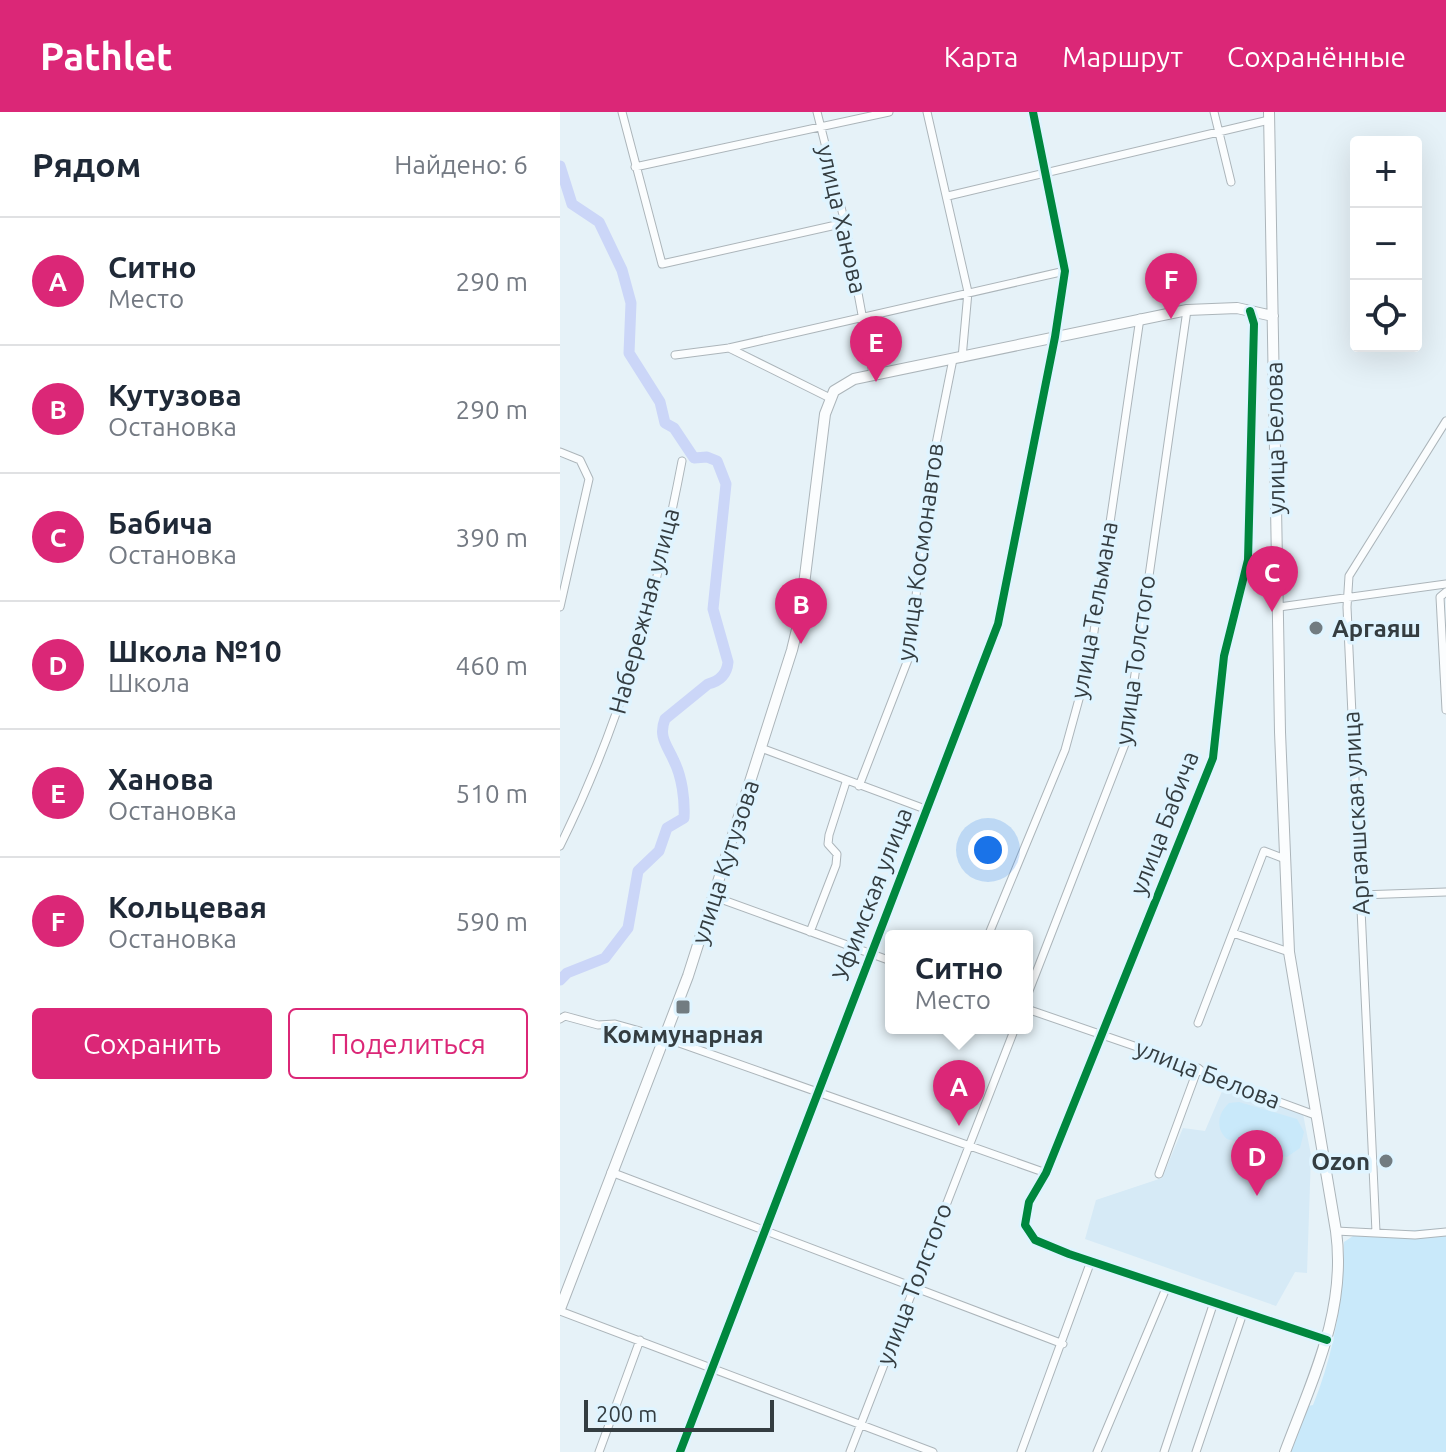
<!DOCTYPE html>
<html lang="ru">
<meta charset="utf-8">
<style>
:root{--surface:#fff;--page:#f2f2f3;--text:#1f2937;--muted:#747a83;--line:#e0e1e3;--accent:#db2777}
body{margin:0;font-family:Ubuntu,sans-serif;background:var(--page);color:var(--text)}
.controls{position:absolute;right:24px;top:24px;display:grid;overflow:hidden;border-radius:8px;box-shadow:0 8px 32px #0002}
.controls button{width:72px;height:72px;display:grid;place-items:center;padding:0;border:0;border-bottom:2px solid var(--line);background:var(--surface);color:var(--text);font:40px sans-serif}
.scale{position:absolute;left:24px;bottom:20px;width:190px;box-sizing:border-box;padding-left:8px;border:4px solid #343d41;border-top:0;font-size:22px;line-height:28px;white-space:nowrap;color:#343d41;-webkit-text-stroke:6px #dff4ff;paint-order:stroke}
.you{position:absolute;left:428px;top:738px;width:28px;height:28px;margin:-20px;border:6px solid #fff;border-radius:50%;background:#1a73e8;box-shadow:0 0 0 12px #1a73e833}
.badge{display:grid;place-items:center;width:52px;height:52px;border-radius:50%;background:var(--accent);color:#fff;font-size:26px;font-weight:700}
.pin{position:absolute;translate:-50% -66px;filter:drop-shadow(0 2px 4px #0008)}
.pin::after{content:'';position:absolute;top:42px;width:28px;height:24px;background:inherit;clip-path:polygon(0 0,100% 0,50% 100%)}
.popup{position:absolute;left:325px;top:818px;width:148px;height:104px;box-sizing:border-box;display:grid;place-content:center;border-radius:8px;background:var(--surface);filter:drop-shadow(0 2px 6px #0005);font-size:26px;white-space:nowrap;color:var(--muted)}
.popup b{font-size:30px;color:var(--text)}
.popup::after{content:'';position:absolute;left:50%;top:100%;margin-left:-16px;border:16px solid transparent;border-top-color:var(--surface)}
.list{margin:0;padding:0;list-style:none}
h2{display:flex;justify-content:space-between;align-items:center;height:104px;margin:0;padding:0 32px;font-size:34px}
h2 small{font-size:26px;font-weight:400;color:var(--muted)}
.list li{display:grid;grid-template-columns:52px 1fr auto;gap:24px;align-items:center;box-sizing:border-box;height:128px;padding:0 32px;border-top:2px solid var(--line)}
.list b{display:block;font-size:30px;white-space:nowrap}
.list p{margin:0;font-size:26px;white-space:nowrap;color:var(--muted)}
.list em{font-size:26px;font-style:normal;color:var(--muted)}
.actions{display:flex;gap:16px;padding:24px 32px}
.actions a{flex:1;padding:18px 0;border:2px solid var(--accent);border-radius:8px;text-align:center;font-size:28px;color:var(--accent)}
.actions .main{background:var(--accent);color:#fff}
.icon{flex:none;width:44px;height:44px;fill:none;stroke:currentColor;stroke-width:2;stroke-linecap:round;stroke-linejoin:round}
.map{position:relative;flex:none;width:886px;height:1340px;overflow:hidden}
header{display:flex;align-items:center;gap:48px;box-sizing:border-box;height:112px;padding:0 40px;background:var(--accent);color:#fff}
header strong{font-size:38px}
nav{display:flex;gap:44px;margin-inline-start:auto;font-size:28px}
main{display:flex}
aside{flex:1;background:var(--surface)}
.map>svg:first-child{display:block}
.built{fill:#d6eaf6}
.green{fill:#c9e9fa}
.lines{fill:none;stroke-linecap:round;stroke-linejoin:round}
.river{stroke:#cbd6f8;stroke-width:11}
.street-casing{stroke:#acb5ba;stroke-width:9}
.secondary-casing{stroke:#acb5ba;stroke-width:12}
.street{stroke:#fbfdfe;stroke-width:7}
.secondary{stroke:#fbfdfe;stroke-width:10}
.cycleway-casing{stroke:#dff4ff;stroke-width:13}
.cycleway{stroke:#00873e;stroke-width:8}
.poi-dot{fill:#727c81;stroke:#dff4ff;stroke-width:3}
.labels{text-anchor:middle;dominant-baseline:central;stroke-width:7;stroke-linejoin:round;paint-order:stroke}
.street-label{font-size:24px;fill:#343d41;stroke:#dff4ff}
.poi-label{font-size:24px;font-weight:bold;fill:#343d41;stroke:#dff4ff;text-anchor:start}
</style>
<header>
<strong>Pathlet</strong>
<nav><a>Карта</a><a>Маршрут</a><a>Сохранённые</a></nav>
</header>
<main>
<aside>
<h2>Рядом<small>Найдено: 6</small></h2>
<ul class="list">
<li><span class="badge">A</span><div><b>Ситно</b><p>Место</p></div><em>290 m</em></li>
<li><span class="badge">B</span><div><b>Кутузова</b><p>Остановка</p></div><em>290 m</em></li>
<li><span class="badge">C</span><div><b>Бабича</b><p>Остановка</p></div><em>390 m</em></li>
<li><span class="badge">D</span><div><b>Школа №10</b><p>Школа</p></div><em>460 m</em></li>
<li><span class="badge">E</span><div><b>Ханова</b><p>Остановка</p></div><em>510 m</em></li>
<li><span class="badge">F</span><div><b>Кольцевая</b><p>Остановка</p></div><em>590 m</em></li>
</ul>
<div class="actions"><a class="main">Сохранить</a><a>Поделиться</a></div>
</aside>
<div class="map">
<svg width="886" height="1340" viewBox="0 0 886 1340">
<rect width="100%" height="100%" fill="#e6f2f8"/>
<path class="built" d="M 663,977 L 743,1002 L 751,1043 L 747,1161 L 735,1160 L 716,1194 L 525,1127 L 536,1088 L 602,1066 L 623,1016 L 645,1019 Z"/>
<path class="green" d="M 679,990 L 737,1007 L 744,1020 L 740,1036 L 727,1045 L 667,1027 C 655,1016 658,1001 669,991 Z
M 886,1116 L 886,1340 L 731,1340 L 748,1294 L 753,1293 C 774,1241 783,1189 784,1130 L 796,1122 Z"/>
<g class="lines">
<path class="river" d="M 0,54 L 12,92 L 39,110 L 62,158 L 71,191 L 69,241 L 100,290 L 105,311 L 114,316 L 134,346 L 147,345 L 157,349 L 166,372 L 153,497 L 168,550 C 167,562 160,569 148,572 L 105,607 C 98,625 107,633 114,649 C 122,665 125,688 124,706 L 107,716 L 99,739 L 78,759 L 68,816 L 45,846 L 7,861 L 0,868"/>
<defs>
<path id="street" d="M 62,0 L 102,152 L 285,111
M 257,0 L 285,111 L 313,262
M 367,0 L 408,180 L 402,246
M 654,0 L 671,70
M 75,55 L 329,0
M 388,84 L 709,8
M 690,199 L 694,212 L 688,448 L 664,544 L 653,646 L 486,1061 L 469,1090 L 465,1113 L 475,1128 L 509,1142 L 767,1228
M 169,236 L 270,286
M 115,243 L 169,236 L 505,159
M 0,340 L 20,348 L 29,367 L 0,495
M 688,448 L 718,459
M 886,480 L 880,485 L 886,598
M 719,495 L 886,472
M 201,636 L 365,697
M 299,674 L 349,545 L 370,362 L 393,247
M 0,734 C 62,609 96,485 122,349
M 800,783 L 886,780
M 155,785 L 331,849
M 250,820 L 276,753 L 277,742 L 268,732 L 269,723 L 286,670
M 673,821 L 729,840
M 428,824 L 505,638 L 530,547 L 580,206
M 467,884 L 565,632 L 627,198
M 467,897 L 638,956 L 646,963 L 755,1003
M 0,907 L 5,904 L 38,913 L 55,912 L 105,926 L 486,1061
M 638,911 L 704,739 L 725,747
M 51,1060 L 503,1232
M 599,1062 L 638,956
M 776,1119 L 855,1123 L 886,1120
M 816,1120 L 787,495 L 789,464 L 886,309
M 0,1199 L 373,1340
M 39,1340 L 80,1228
M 120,1340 L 438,512 L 495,225 L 505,159 L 473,0
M 290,1340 L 455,916
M 461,1340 L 531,1149
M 537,1340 L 607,1174
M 604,1340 L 654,1190
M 636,1340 L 683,1201"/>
<path id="secondary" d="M 709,0 L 720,620 L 729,840 L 776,1119 C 787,1198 752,1268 725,1340
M 0,1197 L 128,864 L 232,538 L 240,505 L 265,302 L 274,279 L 294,267 L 627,198 L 677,196 L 713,204"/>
</defs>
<use href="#street" class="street-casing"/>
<use href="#secondary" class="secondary-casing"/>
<use href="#street" class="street"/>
<use href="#secondary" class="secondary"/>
<defs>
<path id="cycleway" d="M 690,199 L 694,212 L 688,448 L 664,544 L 653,646 L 486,1061 L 469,1090 L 465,1113 L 475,1128 L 509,1142 L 767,1228
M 120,1340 L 438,512 L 495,225 L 505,159 L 473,0"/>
</defs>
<use href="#cycleway" class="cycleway-casing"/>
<use href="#cycleway" class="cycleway"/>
</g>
<g class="poi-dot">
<circle cx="756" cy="516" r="8"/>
<rect x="115" y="887" width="16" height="16" rx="4"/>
<circle cx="826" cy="1049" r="8"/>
</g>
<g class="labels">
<g class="street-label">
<text transform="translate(282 107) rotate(77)">улица Ханова</text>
<text transform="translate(715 326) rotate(-91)">улица Белова</text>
<text transform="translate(360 440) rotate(-82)">улица Космонавтов</text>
<text transform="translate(534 498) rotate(-80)">улица Тельмана</text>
<text transform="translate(84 499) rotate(-75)">Набережная улица</text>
<text transform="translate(575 548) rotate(-82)">улица Толстого</text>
<text transform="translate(796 701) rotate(-93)">Аргаяшская улица</text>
<text transform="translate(604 711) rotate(-69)">улица Бабича</text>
<text transform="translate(165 750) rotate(-72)">улица Кутузова</text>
<text transform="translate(312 782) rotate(-69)">Уфимская улица</text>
<text transform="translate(648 962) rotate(21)">улица Белова</text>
<text transform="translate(354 1172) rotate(-69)">улица Толстого</text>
</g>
<g class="poi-label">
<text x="772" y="516">Аргаяш</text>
<text x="123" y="922" text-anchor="middle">Коммунарная</text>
<text x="810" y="1049" text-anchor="end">Ozon</text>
</g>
</g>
</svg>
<div class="controls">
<button>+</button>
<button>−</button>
<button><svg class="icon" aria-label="locate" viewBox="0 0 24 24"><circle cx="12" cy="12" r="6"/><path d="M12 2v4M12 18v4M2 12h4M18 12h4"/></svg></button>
</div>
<div class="scale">200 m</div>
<div class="you"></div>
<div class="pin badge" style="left:399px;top:1014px">A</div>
<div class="popup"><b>Ситно</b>Место</div>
<div class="pin badge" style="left:241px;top:532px">B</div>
<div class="pin badge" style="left:712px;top:500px">C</div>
<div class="pin badge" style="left:697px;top:1084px">D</div>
<div class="pin badge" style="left:316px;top:270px">E</div>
<div class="pin badge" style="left:611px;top:207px">F</div>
</div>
</main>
